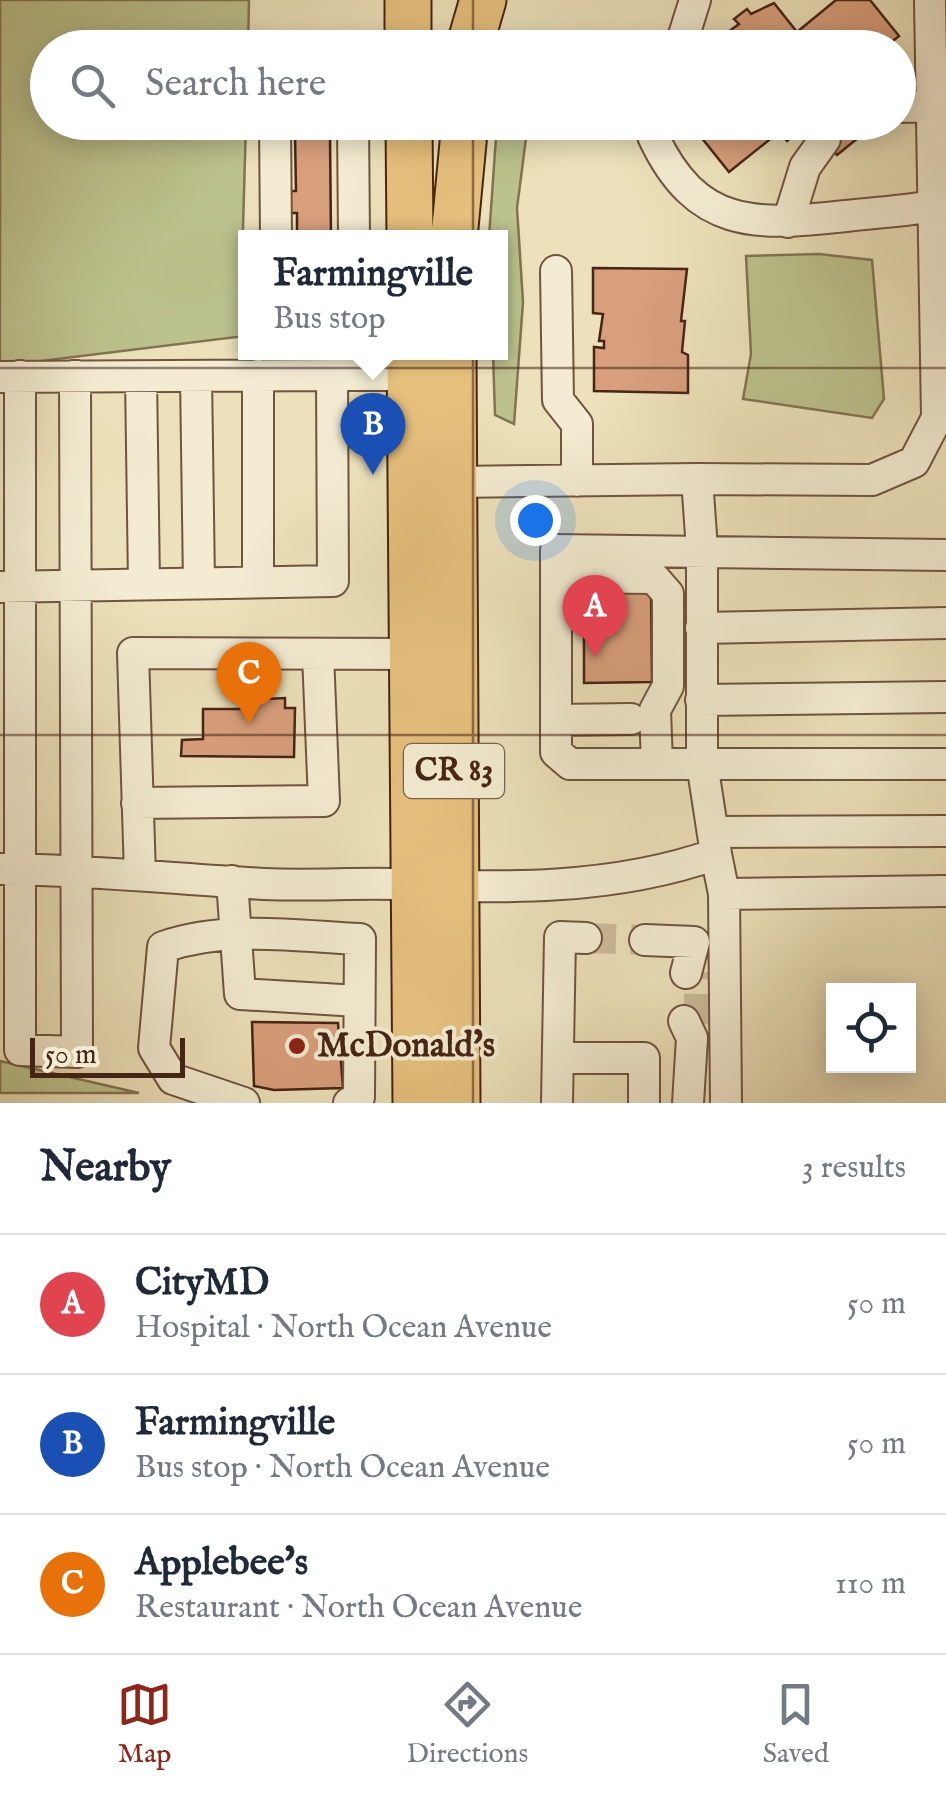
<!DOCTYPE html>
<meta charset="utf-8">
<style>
:root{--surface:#fff;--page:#f6f6f7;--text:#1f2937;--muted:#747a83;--line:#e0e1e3;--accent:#8f2418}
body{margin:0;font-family:"IM FELL English",serif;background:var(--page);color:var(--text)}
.controls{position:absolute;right:30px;bottom:30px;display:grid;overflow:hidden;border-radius:0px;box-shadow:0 5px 25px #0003}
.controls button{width:90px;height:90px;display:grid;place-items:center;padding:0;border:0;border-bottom:2px solid var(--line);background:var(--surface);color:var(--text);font:50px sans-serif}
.scale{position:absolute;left:30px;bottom:25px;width:155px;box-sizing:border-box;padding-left:10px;border:5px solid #472515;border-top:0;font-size:28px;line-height:35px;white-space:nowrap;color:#472515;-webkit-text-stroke:8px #f3ecd2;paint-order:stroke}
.you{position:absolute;left:535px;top:520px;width:35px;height:35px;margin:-25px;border:8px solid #fff;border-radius:50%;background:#1a73e8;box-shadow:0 0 0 15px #1a73e833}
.badge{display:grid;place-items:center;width:65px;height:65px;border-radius:50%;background:var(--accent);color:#fff;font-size:32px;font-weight:700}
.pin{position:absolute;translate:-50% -82px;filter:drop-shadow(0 2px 5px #0008)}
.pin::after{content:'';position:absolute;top:52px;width:35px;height:30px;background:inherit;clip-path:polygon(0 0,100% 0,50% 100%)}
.popup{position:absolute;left:238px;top:230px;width:270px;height:130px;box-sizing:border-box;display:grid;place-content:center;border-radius:0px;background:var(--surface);filter:drop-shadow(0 2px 8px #0005);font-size:32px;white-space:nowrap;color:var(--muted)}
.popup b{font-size:38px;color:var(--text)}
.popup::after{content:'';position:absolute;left:50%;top:100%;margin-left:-20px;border:20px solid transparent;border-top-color:var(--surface)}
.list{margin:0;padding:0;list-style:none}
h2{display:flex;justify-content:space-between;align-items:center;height:130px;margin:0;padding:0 40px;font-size:42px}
h2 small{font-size:32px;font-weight:400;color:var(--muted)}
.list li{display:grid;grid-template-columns:65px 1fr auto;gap:30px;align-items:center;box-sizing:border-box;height:140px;padding:0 40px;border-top:2px solid var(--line)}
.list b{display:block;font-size:38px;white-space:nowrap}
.list p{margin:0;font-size:32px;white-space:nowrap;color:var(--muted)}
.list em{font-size:32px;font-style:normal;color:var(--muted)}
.icon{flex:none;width:55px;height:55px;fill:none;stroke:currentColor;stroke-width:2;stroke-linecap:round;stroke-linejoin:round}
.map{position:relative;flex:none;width:946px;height:1103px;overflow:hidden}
.search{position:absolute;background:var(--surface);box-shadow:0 5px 25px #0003;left:30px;right:30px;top:30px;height:110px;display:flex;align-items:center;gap:25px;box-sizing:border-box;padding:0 35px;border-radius:55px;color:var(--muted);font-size:38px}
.sheet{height:550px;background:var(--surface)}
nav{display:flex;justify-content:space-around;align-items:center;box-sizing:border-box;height:140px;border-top:2px solid var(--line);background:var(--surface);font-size:28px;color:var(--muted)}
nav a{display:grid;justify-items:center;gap:5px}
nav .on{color:var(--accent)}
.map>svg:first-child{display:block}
.green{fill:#bcc28d;stroke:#827451;stroke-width:2.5}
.building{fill:#d89f7c;stroke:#472515;stroke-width:2.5}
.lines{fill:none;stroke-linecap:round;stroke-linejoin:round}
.minor-tunnel{stroke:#cbbb99;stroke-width:30;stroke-dasharray:30 15;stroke-linecap:butt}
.minor-casing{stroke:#70543e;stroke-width:34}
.highway-casing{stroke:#472515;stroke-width:49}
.minor{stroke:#f3ecd2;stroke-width:30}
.highway{stroke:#e6c07d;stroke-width:45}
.grid{fill:none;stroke:#472515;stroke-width:2.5;stroke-opacity:0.55}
.poi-dot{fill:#8f2418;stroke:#f3ecd2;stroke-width:4}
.labels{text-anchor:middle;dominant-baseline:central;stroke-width:8;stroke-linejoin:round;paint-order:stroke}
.shield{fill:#f3ecd2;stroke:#7b614e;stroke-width:2.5}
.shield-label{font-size:32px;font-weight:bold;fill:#472515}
.poi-label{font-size:35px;font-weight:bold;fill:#472515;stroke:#f3ecd2;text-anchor:start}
</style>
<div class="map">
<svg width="946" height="1103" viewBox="0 0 946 1103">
<rect width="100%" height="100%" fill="#ece1ba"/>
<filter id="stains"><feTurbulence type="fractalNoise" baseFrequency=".002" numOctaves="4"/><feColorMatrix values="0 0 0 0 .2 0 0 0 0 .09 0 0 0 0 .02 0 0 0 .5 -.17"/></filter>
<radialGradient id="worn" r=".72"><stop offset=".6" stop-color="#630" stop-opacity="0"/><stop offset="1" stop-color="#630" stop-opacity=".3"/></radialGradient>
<path class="green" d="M 0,0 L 249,0 L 248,47 L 48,48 L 48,122 L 246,123 L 241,297 L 245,298 L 245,336 L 0,366 Z
M 497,123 L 528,123 L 517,208 L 523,302 L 514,424 L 495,415 L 493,353 L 500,352 L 500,238 L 489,237 Z
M 819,254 L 872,260 L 884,399 L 872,418 L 743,399 L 751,354 L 746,256 Z
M 0,1061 L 139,1093 L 0,1093 Z"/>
<path class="building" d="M 836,0 L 870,0 L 899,36 L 884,48 L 725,45 L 733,39 L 728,32 L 739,24 L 734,19 L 747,9 L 751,14 L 774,3 L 797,32 Z
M 689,122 L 810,122 L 787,141 L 779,132 L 729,172 Z
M 811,122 L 846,122 L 858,138 L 837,155 Z
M 295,136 L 330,136 L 331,238 L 297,238 L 297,213 L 290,213 L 290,191 L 296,191 Z
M 593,268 L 687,269 L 681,321 L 685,321 L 682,352 L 688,355 L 688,393 L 594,391 L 594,347 L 604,348 L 604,341 L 599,341 L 603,314 L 593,313 Z
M 584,589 L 651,589 L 652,682 L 584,683 Z
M 285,698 L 285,708 L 295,708 L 294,757 L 181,756 L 182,740 L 203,739 L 203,709 L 243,709 L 243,700 Z
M 252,1022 L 338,1023 L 343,1088 L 274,1090 L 254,1086 Z"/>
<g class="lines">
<path class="minor-tunnel" d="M 586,938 L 645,940
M 698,1024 L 700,972"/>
<defs>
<path id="minor" d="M 680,48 L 695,0
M 898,107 L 932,106
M 275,122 L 276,238
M 353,122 L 354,238
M 657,122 L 653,136 C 696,229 755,226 846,216 C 879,212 914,211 946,203
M 846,123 L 847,122
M 788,222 L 805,167 L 825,139
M 556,271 L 558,400 L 577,424 L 577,481
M 332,375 L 410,375
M 20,376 L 20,1050 L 77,1052 L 75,376
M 196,376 L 199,583
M 0,377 L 332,375 L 333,581 L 0,587
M 141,377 L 144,583
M 697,479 L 872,480 L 914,462 L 937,418 L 930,0
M 946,555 L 556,550 L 556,752 L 570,764 L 946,764
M 556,577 L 654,578 L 668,594 L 668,686 L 655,710 L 657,764
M 258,582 L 258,375
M 701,628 L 946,623
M 701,700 L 946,697
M 556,720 L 631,719
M 137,803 L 324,801 L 318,654
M 714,832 L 946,831
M 716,854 L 724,894 L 726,1103
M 0,869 C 89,870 177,879 265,884 C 308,886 351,883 394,884 C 504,888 612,891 716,854 L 702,763 L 702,549 L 697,479 L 453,482
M 140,875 L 133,653 L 428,654
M 232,881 L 240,994 L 358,1001
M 724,894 L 946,891
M 645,940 L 694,942 L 686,973
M 684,1021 L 692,1038 L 688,1103
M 558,1058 L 644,1058 L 644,1103
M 244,1103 L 173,1079 L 154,1048 L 163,947 C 226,925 295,936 360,939 L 359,1097 L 349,1103
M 557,1103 L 560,937 L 586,938"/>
<path id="highway" d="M 408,0 L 408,48
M 469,48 L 483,0
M 409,122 L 410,238
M 454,238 L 465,122
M 410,352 L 416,1103
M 453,352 L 457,1103"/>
</defs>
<use href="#minor" class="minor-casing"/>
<use href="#highway" class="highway-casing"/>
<use href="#minor" class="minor"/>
<use href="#highway" class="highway"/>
</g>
<path class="grid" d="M 473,0 L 473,48M 473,122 L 473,1103M 0,368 L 946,368M 0,735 L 946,735"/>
<circle class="poi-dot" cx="297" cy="1046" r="10"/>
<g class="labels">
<rect class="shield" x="404" y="744" width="100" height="54" rx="8"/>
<g class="shield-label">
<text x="454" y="771">CR 83</text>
</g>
<g class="poi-label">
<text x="317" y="1046">McDonald's</text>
</g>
</g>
<rect width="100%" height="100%" filter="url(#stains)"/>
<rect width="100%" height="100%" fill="url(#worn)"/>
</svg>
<div class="controls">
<button><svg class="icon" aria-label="locate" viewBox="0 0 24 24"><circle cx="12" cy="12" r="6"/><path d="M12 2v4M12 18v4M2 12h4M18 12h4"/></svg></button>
</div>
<div class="scale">50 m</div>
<div class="you"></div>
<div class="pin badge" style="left:595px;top:657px;background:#e0444e">A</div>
<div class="pin badge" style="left:373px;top:475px;background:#1a4fb4">B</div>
<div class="popup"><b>Farmingville</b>Bus stop</div>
<div class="pin badge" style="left:249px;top:724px;background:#e8710a">C</div>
<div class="search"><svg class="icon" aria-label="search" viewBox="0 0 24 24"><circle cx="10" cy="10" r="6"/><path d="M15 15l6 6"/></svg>Search here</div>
</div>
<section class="sheet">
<h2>Nearby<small>3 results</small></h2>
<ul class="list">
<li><span class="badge" style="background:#e0444e">A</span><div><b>CityMD</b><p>Hospital · North Ocean Avenue</p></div><em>50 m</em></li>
<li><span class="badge" style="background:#1a4fb4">B</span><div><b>Farmingville</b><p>Bus stop · North Ocean Avenue</p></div><em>50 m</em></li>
<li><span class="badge" style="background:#e8710a">C</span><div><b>Applebee's</b><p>Restaurant · North Ocean Avenue</p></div><em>110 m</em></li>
</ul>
</section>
<nav>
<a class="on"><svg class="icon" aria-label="map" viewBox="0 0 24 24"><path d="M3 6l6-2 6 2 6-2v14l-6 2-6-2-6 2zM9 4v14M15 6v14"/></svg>Map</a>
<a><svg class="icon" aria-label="directions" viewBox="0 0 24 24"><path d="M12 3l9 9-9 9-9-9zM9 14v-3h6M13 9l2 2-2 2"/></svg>Directions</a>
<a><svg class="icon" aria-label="saved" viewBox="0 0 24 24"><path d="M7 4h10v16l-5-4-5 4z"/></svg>Saved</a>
</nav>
